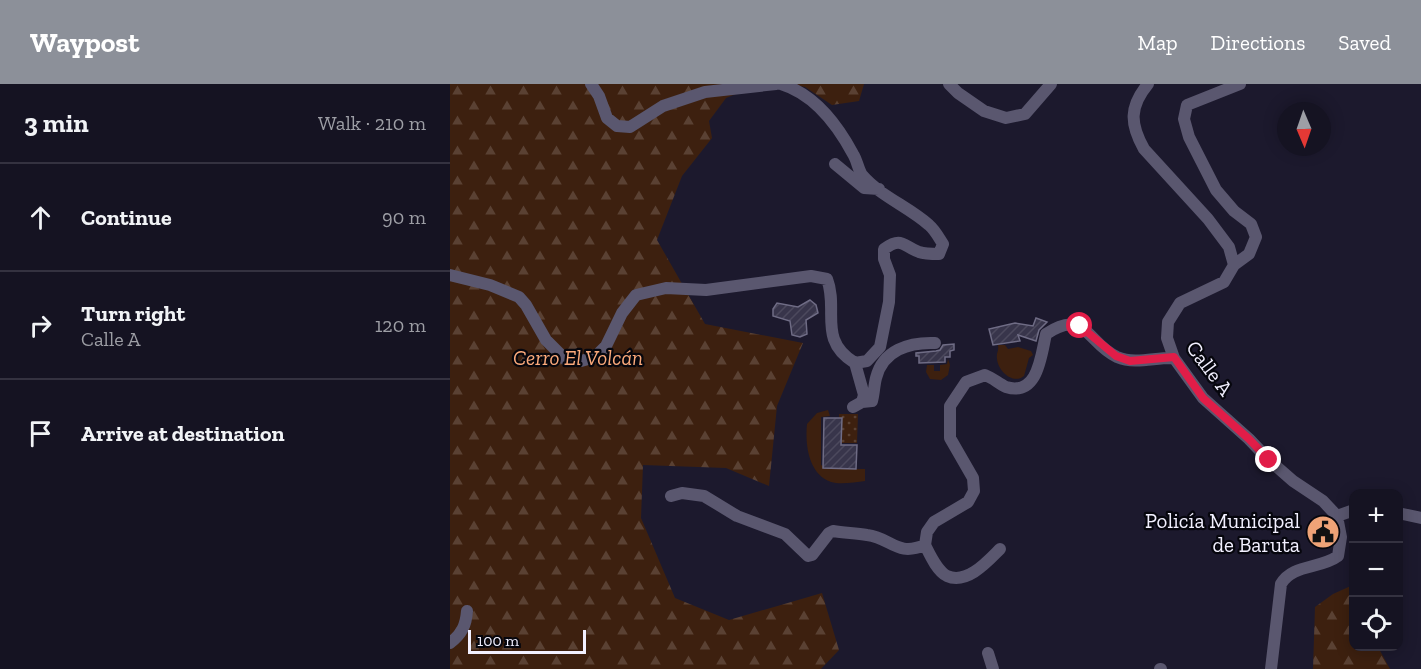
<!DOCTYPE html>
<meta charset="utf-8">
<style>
:root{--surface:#151322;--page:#22202f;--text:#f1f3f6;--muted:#9d9ea5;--line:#343240;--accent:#8c9099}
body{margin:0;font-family:"Zilla Slab",serif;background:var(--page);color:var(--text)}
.controls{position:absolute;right:18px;bottom:18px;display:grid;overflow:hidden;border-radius:12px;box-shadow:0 3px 15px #0003}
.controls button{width:54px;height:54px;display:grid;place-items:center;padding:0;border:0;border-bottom:2px solid var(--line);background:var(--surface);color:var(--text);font:30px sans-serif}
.compass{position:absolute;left:827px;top:18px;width:54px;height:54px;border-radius:50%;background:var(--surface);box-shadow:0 3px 15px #0003;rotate:178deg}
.scale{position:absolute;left:18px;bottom:15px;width:118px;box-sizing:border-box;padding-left:6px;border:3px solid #f2f0ff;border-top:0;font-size:16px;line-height:21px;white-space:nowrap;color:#f2f0ff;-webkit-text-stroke:4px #06060d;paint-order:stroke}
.stop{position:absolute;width:18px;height:18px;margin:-14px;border:4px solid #e11d48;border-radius:50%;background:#fff}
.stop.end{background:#e11d48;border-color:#fff;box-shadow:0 2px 6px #0008}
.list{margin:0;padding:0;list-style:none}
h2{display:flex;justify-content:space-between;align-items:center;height:78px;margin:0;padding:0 24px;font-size:26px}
h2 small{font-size:20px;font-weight:400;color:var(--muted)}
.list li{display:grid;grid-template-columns:39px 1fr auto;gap:18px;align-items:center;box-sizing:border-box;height:108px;padding:0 24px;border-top:2px solid var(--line)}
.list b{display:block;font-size:22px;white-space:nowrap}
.list p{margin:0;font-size:20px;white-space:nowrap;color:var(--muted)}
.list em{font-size:20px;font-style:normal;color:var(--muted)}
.icon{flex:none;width:33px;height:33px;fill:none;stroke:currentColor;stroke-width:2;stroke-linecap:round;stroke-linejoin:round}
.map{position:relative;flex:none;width:971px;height:585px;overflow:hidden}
header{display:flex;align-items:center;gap:36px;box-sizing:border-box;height:84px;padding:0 30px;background:var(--accent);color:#fff}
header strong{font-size:28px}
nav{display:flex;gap:33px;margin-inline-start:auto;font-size:21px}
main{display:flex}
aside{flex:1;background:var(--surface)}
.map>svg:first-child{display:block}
.grass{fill:url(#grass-dots)}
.forest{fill:url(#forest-firs)}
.garden{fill:#3d200f}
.building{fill:url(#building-hatch);stroke:#6f6c85;stroke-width:1.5}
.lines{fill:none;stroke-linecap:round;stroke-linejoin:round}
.minor{stroke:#5a576f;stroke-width:12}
.route{stroke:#e11d48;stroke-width:8}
.labels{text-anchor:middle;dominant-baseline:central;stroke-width:4.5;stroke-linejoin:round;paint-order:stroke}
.park-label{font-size:21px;font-style:italic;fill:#fcaa7b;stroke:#06060d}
.street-label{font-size:21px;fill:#f2f0ff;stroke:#06060d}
.poi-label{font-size:21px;fill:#f2f0ff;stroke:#06060d;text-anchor:end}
</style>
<header>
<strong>Waypost</strong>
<nav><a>Map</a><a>Directions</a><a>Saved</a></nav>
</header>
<main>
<aside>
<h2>3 min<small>Walk · 210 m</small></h2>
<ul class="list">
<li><svg class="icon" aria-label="ahead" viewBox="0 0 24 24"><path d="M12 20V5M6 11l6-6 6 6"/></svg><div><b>Continue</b></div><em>90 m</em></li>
<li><svg class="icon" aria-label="right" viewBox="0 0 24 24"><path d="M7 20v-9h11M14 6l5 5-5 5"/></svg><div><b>Turn right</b><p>Calle A</p></div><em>120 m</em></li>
<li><svg class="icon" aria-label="arrive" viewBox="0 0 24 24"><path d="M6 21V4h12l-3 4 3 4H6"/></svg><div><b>Arrive at destination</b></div></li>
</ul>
</aside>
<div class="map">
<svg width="971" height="585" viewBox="0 0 971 585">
<defs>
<pattern id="grass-dots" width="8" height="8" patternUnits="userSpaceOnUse" patternTransform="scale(1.5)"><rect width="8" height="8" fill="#3d200f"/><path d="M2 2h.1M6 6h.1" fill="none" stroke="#5a4133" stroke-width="1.8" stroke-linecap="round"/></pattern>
<pattern id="forest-firs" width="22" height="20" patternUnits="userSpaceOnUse" patternTransform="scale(1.5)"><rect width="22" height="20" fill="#3d200f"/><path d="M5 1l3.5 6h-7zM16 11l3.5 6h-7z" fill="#5a4133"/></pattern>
<pattern id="building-hatch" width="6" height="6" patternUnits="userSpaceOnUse" patternTransform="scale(1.5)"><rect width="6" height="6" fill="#38354b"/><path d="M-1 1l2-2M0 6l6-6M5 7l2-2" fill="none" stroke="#4c495d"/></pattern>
</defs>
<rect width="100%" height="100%" fill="#1c192d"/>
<path class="grass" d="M 389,330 L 408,330 L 407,359 L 391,359 Z"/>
<path class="forest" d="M 0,0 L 311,0 L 276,14 L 259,37 L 262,54 L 232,92 L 207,156 L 255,240 L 353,259 L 327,322 L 319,402 L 276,384 L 193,381 L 191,434 L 225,514 L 279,536 L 372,509 L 389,566 L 371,585 L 0,585 Z
M 342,0 L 414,0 L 409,17 L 382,21 L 355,3 Z
M 903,501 L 904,562 L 928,563 L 940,585 L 863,585 L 865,523 L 883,510 Z"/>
<path class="garden" d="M 548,261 L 555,261 L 558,265 L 568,263 L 581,267 L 583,271 L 579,274 L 574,292 C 563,301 548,287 547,275 C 546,268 549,268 548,261 Z
M 498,275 L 500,281 L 498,291 L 491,296 L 480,295 L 476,288 L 477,281 L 484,281 L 484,287 L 490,287 L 490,281 L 497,280 Z
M 378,326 L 380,332 L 371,333 L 371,381 L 380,385 L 415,385 L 415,397 C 405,398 391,401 381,398 C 358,390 355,360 357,340 L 367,329 Z"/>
<path class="building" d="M 360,216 L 366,221 L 368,229 L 356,236 L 357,250 L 350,253 L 342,251 L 340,237 L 323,232 L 323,225 L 327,219 L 348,223 Z
M 586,234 L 597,238 L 589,246 L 586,257 L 568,251 L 570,257 L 543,261 L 539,245 L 565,239 L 583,242 Z
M 504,260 L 504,266 L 500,267 L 500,273 L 495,273 L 495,278 L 469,279 L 469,272 L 466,272 L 466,269 L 486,267 L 490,266 L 493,261 Z
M 374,334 L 392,334 L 391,361 L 407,361 L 406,385 L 373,384 Z"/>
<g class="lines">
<path class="minor" d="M 141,0 L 149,12 L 157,34 L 167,42 L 180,43 L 213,22 L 255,8 L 326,0
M 499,0 L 508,9 L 534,27 L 556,34 L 575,30 L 601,0
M 698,0 C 679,23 680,40 694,65 L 758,135 L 779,163 L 784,181 L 774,198 L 730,219 L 718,238 L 717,254 L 724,274 L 753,314 L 799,355 L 819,376 L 843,397 L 873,417 L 887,432
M 385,80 L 414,104 L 429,105
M 784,181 L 799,170 L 806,153 L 801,140 L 784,127 L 766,106 L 739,53 L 734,35 L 737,21 L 790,0
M 0,191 L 40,201 L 69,213 L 76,221 L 96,256 L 115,275 L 131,277 L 145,273 L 156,262 L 172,229 L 186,211 L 216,204 L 256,206 L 361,192 L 377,195 C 389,226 367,256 405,279 L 417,277 L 430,263 L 439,218 L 440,191 L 434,175 L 434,165 C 452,152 453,162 469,168 C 475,170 483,170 489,170 L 493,160 C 489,154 485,146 479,141 C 459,123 430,112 412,91 C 408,85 407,76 403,70 C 387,40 364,10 331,0
M 412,318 L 422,317 C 424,310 424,302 426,294 C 433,266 459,258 485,259
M 403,323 L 412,318 L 414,311 L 405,279
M 221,412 L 232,409 L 254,412 L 287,432 L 335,450 L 358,472 L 362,471 L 379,449 L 383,447 C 394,449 405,449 417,451 C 442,454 446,473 475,461 L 477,448 L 484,438 L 518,418 L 524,407 L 523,394 L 500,354 L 500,322 L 516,298 L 535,291 C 543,294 549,300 556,303 C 588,313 591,272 596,250 C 635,223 638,260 667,273 C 686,281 705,273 724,274
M 948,429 L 971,434
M 887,432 L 904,426
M 475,461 C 480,471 487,487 497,492 C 517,501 538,477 550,465
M 0,559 C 12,550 16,541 17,527
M 538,569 L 543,585
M 710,585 L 711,585
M 821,585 L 831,500 C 842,480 871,485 888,472 L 891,453 L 887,432"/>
</g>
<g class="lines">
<path class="route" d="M 630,242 L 666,272 L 680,277 L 724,273 L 753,314 L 799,355 L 819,376"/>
</g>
<defs>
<symbol id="civic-disc" viewBox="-11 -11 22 22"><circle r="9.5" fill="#efa377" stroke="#06060d"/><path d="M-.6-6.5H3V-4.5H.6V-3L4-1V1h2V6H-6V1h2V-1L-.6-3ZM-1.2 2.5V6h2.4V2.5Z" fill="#111"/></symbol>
</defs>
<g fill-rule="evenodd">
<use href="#civic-disc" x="854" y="429" width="38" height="38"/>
</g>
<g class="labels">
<g class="park-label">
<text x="128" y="273">Cerro El Volcán</text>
</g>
<g class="street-label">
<text transform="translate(760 284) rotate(53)">Calle A</text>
</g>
<g class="poi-label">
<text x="850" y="436">Policía Municipal<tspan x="850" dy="24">de Baruta</tspan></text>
</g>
</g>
</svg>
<div class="controls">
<button>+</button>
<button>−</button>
<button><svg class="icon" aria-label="locate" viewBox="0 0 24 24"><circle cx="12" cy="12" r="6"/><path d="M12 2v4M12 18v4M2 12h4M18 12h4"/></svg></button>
</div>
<svg class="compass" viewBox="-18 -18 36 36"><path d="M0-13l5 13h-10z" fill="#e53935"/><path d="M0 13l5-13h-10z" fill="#9d9ea5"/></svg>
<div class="scale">100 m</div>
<div class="stop" style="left:630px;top:242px"></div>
<div class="stop end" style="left:819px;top:376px"></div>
</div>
</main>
